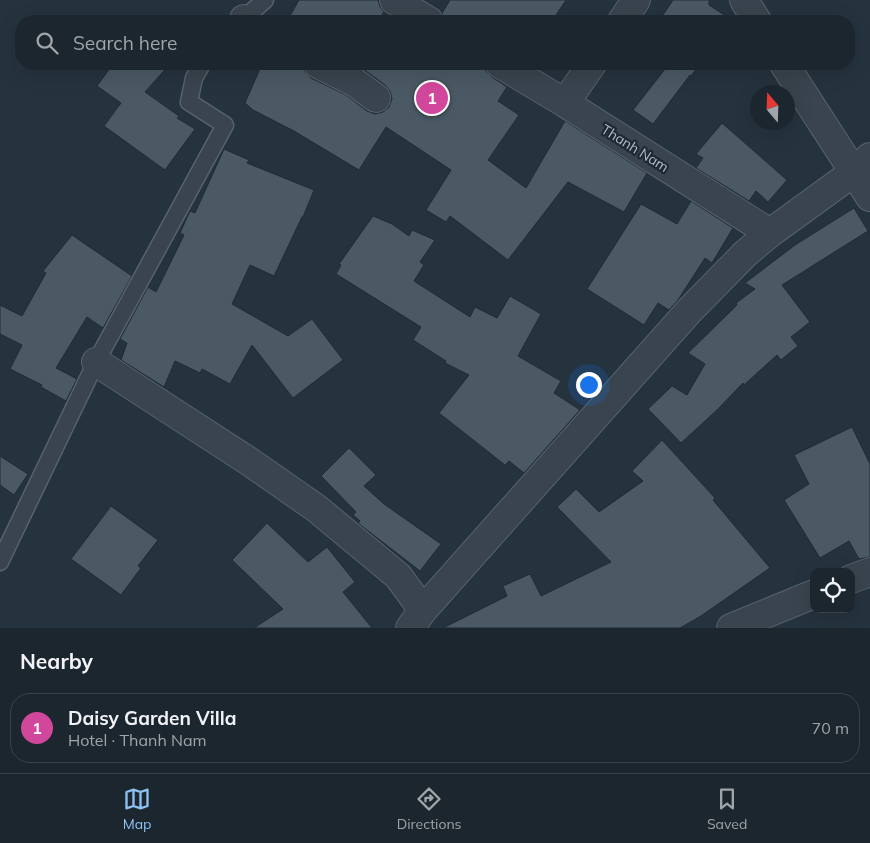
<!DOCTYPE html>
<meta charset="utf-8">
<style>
:root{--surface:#1c262e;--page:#252e36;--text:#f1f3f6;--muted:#a0a5aa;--line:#3a434a;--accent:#8fc2f4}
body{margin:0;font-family:Mulish,sans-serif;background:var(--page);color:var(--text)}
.controls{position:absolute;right:15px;bottom:15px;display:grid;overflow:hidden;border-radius:10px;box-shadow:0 5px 20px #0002}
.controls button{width:45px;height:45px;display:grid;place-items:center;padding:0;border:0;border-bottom:1px solid var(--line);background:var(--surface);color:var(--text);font:25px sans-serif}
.compass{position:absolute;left:750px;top:85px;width:45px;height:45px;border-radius:50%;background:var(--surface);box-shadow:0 5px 20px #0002;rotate:341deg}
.you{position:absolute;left:588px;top:384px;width:18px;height:18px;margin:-12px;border:4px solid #fff;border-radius:50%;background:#1a73e8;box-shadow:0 0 0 8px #1a73e833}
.badge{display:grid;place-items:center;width:32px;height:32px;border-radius:50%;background:var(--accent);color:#fff;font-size:16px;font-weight:700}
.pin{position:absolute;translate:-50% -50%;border:2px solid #fff;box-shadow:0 1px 5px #0006}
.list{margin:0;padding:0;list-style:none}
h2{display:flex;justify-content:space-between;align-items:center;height:65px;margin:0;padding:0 20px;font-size:21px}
h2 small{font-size:16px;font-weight:400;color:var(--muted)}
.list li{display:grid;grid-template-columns:32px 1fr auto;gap:15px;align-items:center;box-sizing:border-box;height:70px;margin:0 10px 10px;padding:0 10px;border:1px solid var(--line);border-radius:20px}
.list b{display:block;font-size:19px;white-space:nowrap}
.list p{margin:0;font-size:16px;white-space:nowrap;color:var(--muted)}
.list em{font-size:16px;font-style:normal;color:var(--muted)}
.icon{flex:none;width:28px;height:28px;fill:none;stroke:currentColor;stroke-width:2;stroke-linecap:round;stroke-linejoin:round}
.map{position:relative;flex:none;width:870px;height:628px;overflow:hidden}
.search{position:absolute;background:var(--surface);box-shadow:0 5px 20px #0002;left:15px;right:15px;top:15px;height:55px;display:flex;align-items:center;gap:12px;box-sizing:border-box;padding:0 18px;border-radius:20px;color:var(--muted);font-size:19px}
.sheet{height:145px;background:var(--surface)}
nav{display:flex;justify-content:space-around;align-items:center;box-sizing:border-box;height:70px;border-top:1px solid var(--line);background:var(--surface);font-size:14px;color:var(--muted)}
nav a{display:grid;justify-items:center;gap:2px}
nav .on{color:var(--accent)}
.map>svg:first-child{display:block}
.building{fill:#4a5964;stroke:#202b35}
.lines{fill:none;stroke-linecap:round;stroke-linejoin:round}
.service-casing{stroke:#57626c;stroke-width:19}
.minor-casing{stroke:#57626c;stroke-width:30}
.tertiary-casing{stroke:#57626c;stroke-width:30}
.service{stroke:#39444e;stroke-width:16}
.minor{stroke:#39444e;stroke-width:28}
.tertiary{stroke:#39444e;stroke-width:28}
.labels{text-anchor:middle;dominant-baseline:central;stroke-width:4.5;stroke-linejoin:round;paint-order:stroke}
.street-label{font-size:14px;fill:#b6bfc9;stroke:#1e2933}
</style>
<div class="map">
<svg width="870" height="628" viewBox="0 0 870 628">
<rect width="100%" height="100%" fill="#25333e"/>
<path class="building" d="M 299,0 L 378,0 L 380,7 L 384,12 L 378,21 L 287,21 Z
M 450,0 L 566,0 L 552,21 L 445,21 L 442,13 Z
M 673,0 L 709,0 L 709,5 L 732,20 L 731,21 L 659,21 Z
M 113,64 L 170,64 L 145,92 L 179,116 L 177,118 L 195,129 L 165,170 L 104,126 L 121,103 L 97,86 Z
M 262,64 L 303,64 L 305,72 L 311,78 L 346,95 L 367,111 L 375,114 L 383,112 L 389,107 L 392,99 L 390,91 L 385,85 L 363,69 L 352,64 L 484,64 L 486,71 L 492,77 L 507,87 L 498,101 L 519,115 L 488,160 L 526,188 L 565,121 L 647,173 L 624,212 L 568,182 L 508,260 L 450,216 L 446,222 L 426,210 L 451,170 L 386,127 L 359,170 L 294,131 L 253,110 L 245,103 Z
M 669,64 L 700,64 L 691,76 L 690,75 L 653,124 L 633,110 Z
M 722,123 L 787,180 L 768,202 L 756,191 L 749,201 L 696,168 L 703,158 L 696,154 Z
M 224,149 L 249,160 L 247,163 L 314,190 L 303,217 L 302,217 L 274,276 L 250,265 L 232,304 L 288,336 L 312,319 L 343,360 L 293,398 L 252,345 L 230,384 L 202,369 L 200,373 L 175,361 L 164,387 L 121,360 L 127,343 L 120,339 L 148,287 L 156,292 L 184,235 L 180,233 L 190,211 L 195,213 Z
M 691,201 L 733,228 L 712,263 L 705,258 L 678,300 L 669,310 L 658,303 L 644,325 L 587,289 L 641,204 L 677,224 Z
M 854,208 L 868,231 L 782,285 L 810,322 L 791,337 L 798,346 L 781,360 L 777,355 L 744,385 L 743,383 L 717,410 L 681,443 L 648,409 L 672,386 L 687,395 L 705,364 L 688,353 L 737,305 L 736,303 L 755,289 L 745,283 L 795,245 Z
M 373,216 L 392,224 L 409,236 L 412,230 L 435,240 L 420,262 L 424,265 L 414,281 L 470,317 L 475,307 L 497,318 L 510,296 L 541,314 L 518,356 L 561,381 L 554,393 L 580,410 L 524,473 L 509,461 L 505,465 L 439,413 L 469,375 L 445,363 L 446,361 L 413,340 L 421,327 L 336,274 L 341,265 L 339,264 Z
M 72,235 L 132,276 L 103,328 L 87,317 L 56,368 L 77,379 L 66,401 L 41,387 L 42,385 L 10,369 L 22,345 L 0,334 L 0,305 L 22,316 L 46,273 L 43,271 Z
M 852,427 L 870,464 L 870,557 L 859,559 L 849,541 L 820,558 L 784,500 L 809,484 L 794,455 Z
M 662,440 L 715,498 L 713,500 L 770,568 L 701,616 L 680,628 L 443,628 L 507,596 L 503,586 L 530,574 L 541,596 L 611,562 L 557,507 L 576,489 L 599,512 L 643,481 L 632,471 Z
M 349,448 L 376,475 L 364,486 L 384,504 L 441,544 L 420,571 L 358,523 L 360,521 L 353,515 L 356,512 L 321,476 Z
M 0,456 L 28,474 L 14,495 L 0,485 Z
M 111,506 L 158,540 L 138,566 L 141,568 L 121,595 L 71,559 Z
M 267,523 L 308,562 L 327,547 L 355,582 L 343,592 L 372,628 L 254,628 L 283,609 L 232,560 Z"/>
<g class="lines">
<defs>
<path id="service" d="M 241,21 L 265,0
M 0,562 L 96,362 L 225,125 L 189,102 L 194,78 L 202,64"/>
<path id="minor" d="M 394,0 L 429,21
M 744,0 L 757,21
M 244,19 L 248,21
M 622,21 L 636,0
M 318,64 L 354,82 L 376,98
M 500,64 L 565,103 L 770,233
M 784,64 L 870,197
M 565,103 L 592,64
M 96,362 L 250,462 L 316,508 L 398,576 L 423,610
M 410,628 L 423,610 L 689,311 L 746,253 L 770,233 L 854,172 L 870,157"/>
<path id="tertiary" d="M 851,579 L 870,572
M 731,628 L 814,594"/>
</defs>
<use href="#service" class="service-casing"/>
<use href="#minor" class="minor-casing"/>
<use href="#tertiary" class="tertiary-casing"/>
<use href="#service" class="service"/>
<use href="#minor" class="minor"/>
<use href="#tertiary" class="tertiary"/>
</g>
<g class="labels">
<g class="street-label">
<text transform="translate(635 148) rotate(32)">Thanh Nam</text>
</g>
</g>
</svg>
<div class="controls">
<button><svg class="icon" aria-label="locate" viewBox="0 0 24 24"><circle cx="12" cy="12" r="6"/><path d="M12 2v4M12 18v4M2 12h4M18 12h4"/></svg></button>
</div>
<svg class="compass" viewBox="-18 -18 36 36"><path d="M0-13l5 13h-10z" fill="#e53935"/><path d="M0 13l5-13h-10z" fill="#a0a5aa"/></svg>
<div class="you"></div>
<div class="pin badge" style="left:432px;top:98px;background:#d1479c">1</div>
<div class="search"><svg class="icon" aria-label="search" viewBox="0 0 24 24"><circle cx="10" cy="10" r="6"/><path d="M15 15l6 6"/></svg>Search here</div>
</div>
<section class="sheet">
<h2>Nearby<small></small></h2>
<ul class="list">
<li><span class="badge" style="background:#d1479c">1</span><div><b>Daisy Garden Villa</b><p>Hotel · Thanh Nam</p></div><em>70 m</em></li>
</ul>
</section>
<nav>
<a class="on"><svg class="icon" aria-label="map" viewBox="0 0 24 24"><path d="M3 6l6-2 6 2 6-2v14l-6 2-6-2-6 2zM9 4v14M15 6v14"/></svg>Map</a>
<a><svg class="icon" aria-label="directions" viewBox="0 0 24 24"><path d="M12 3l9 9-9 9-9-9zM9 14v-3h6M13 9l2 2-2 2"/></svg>Directions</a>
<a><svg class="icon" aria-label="saved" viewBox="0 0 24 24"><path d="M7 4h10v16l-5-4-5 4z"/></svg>Saved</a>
</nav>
